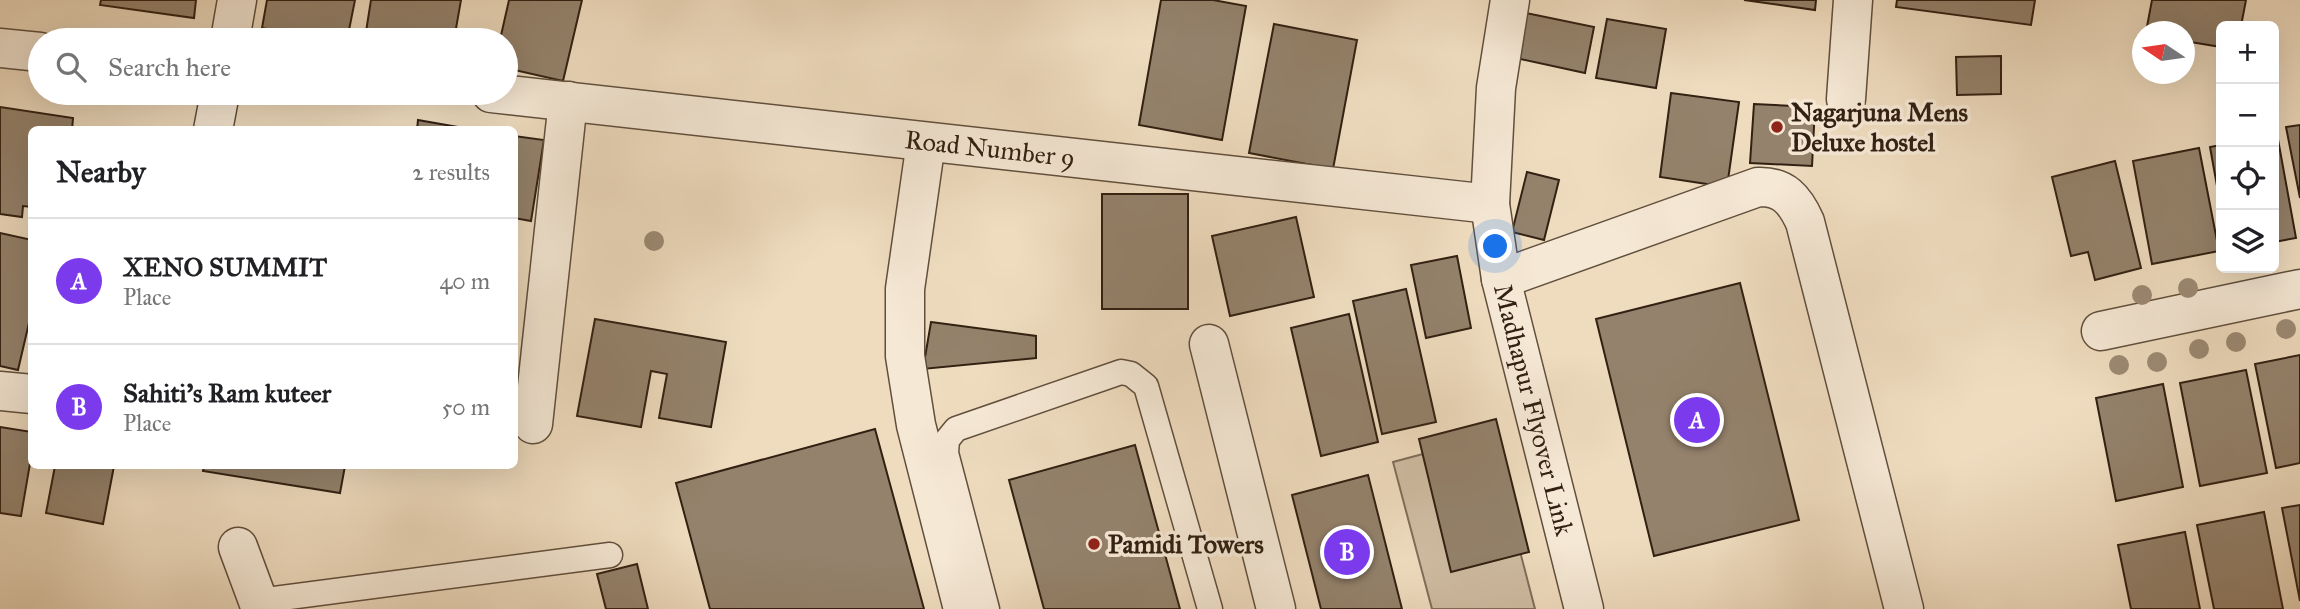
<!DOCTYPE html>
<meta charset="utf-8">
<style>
:root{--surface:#fff;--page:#f2f2f2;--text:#202124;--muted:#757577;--line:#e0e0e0;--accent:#7c3aed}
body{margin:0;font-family:"IM FELL Great Primer",serif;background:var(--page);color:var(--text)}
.controls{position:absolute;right:21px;top:21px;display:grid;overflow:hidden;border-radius:10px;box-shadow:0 7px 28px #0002}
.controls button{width:63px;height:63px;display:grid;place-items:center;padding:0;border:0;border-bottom:2px solid var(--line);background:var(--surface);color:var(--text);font:35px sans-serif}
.compass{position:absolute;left:2132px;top:21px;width:63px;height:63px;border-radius:50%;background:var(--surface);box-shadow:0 7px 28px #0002;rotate:283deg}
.you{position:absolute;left:1496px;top:247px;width:24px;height:24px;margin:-18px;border:5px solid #fff;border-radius:50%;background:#1a73e8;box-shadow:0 0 0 10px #1a73e833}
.badge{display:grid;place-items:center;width:46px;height:46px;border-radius:50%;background:var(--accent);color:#fff;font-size:23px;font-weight:700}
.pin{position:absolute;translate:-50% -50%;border:4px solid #fff;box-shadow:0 2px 7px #0006}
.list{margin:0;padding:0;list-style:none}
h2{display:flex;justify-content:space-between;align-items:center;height:91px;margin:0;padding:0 28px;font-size:30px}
h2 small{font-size:23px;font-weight:400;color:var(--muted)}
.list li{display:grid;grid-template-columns:46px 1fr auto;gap:21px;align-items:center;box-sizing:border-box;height:126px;padding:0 28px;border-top:2px solid var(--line)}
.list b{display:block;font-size:26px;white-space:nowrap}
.list p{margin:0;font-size:23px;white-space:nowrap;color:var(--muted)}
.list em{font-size:23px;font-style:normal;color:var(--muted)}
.icon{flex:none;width:38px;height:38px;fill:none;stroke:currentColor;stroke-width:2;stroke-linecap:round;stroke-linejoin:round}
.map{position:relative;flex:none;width:2300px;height:609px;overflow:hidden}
.search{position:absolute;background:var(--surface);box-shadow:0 7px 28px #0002;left:28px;top:28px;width:490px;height:77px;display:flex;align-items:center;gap:18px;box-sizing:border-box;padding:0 24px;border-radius:38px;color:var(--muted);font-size:26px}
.panel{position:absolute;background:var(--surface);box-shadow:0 7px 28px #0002;left:28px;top:126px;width:490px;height:343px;border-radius:10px}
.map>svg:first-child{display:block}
.green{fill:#cfbca2;stroke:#806e5a;stroke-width:2}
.building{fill:#94826c;stroke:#322012;stroke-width:2}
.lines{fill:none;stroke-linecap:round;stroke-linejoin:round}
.service-casing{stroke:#614f3d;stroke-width:27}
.minor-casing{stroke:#614f3d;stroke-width:41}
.tertiary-casing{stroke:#614f3d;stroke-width:41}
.service{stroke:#f5e8d5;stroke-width:24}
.minor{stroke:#f5e8d5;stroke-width:38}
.tertiary{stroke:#f5e8d5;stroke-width:38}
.tree{fill:#9c8a74}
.poi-dot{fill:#8f2418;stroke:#f5e8d5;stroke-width:2.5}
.labels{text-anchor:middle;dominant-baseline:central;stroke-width:7;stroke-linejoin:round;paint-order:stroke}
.poi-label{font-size:26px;font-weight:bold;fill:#322012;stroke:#f5e8d5;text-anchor:start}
.street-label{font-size:26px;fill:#322012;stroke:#f5e8d5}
</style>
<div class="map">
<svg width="2300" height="609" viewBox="0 0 2300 609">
<rect width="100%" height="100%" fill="#efdcbf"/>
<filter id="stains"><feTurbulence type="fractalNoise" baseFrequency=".00286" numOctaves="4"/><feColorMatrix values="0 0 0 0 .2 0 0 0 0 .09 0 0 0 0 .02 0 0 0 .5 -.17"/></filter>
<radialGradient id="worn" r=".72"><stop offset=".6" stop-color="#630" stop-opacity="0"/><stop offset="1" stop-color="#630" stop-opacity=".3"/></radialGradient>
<path class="green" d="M 1490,436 L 1535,609 L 1432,609 L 1393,462 Z"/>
<path class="building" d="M 101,0 L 196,0 L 194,18 L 100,5 Z
M 267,0 L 355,0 L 347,40 L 324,40 L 262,28 Z
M 371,0 L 461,0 L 454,40 L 365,38 Z
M 509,0 L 582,0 L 563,81 L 506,68 L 506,40 L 500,40 Z
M 1161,0 L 1213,0 L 1246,6 L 1222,140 L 1139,125 Z
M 1744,0 L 1816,0 L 1815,10 Z
M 1897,0 L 2035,0 L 2031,25 L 1896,7 Z
M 2152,0 L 2246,0 L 2241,26 L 2221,26 L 2221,47 L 2184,41 L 2184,32 L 2146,32 Z
M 1526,13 L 1594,27 L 1585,73 L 1516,58 Z
M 1607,19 L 1666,29 L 1656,88 L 1596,78 Z
M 1274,24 L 1357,40 L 1333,169 L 1249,153 Z
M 2001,56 L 2001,94 L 1957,95 L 1956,57 Z
M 1671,93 L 1739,102 L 1727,187 L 1660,177 Z
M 1754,104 L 1815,107 L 1812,166 L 1750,163 Z
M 0,107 L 73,118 L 72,130 L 32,130 L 32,207 L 23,206 L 22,217 L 0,214 Z
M 418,120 L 475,130 L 417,130 Z
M 2300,125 L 2300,198 L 2286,127 Z
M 2277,134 L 2296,238 L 2274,242 L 2274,135 Z
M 514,136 L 544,140 L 531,221 L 514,218 Z
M 2221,145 L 2221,208 L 2210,147 Z
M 2199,148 L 2219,251 L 2152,264 L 2133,161 Z
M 2115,161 L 2141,268 L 2095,280 L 2088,252 L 2071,256 L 2052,177 Z
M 1527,172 L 1559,180 L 1544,240 L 1512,232 Z
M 1102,194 L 1188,194 L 1188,309 L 1102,309 Z
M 1296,217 L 1314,297 L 1230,316 L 1212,236 Z
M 0,233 L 32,240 L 32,310 L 18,370 L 0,366 Z
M 1457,256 L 1471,328 L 1426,338 L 1411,265 Z
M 1740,283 L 1799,520 L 1654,556 L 1596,319 Z
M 1406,289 L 1436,422 L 1382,434 L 1353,301 Z
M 1349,314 L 1378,442 L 1321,456 L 1291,328 Z
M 595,319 L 726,342 L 711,427 L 659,418 L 667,374 L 651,371 L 641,427 L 577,416 Z
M 931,322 L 1036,336 L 1036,358 L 923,369 Z
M 2300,355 L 2300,463 L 2276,468 L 2255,364 Z
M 2246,370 L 2267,473 L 2200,486 L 2180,383 Z
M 2163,384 L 2183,487 L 2116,501 L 2096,398 Z
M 1496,419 L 1529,552 L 1451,572 L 1419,439 Z
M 0,427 L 32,432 L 32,452 L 21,516 L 0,513 Z
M 875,429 L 924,609 L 710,609 L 676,483 Z
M 1135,445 L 1180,609 L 1044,609 L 1009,480 Z
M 55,466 L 114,466 L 103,524 L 46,513 Z
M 204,466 L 345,466 L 340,493 L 203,471 Z
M 1368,475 L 1402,609 L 1321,609 L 1292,495 Z
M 2300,505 L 2300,601 L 2282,508 Z
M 2264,512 L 2283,609 L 2214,609 L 2197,525 Z
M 2185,532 L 2200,609 L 2131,609 L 2118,545 Z
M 637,564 L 648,609 L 606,609 L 597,574 Z"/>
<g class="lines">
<defs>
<path id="service" d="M 259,601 L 610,555
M 987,609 L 946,453 L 947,440 L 956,429 L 1121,372 L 1131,374 L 1146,386 L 1210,609"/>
<g id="minor">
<path d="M 230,40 L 237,0"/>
<path d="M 0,48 L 40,52"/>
<path id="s1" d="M 491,93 L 1490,204"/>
<path d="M 1846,99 L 1853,0"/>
<path d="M 213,130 L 220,93"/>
<path d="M 926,142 L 905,289 L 905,356 L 916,425 L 963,609"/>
<path d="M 1501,279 L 1758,187 C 1784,186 1795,200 1805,222 L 1904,609"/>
<path d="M 2101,331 L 2300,289"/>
<path d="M 1209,344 L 1276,609"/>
<path d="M 0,391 L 32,394"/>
<path d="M 533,424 L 568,101"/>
<path d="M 238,547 L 261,609"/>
</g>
<g id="tertiary">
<path id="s2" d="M 1510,0 L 1496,88 L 1490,204 L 1501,279 L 1584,609"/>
</g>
</defs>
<use href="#service" class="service-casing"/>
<use href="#minor" class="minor-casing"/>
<use href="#tertiary" class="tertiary-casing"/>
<use href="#service" class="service"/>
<use href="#minor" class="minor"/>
<use href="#tertiary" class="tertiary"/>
</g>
<g class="tree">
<circle cx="654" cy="241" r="10"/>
<circle cx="2188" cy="288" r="10"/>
<circle cx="2142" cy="295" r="10"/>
<circle cx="2286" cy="329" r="10"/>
<circle cx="2236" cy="342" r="10"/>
<circle cx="2199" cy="349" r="10"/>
<circle cx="2157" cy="362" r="10"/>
<circle cx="2119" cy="365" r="10"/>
</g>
<g class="poi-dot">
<circle cx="1777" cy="127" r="7"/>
<circle cx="1094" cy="544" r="7"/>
</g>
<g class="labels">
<g class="poi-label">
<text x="1791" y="112">Nagarjuna Mens<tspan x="1791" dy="30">Deluxe hostel</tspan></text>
<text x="1108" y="544">Pamidi Towers</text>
</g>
<g class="street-label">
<text stroke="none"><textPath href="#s1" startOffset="502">Road Number 9</textPath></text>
<text stroke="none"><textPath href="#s2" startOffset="416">Madhapur Flyover Link</textPath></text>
</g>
</g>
<rect width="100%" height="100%" filter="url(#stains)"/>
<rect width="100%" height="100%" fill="url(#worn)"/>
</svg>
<div class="controls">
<button>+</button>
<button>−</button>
<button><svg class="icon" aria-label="locate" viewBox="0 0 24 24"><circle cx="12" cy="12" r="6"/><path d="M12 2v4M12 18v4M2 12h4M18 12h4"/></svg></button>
<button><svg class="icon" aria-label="layers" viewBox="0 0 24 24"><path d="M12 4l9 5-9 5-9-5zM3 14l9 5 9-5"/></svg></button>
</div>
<svg class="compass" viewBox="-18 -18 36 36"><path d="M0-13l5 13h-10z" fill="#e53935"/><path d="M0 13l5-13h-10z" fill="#757577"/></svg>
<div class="you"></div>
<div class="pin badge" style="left:1697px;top:420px">A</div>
<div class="pin badge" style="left:1347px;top:552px">B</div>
<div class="search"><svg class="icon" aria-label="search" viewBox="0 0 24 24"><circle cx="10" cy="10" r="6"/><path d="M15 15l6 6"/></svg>Search here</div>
<section class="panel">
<h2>Nearby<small>2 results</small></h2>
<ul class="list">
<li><span class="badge">A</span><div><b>XENO SUMMIT</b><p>Place</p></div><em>40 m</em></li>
<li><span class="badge">B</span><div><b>Sahiti's Ram kuteer</b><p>Place</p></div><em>50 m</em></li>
</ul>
</section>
</div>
